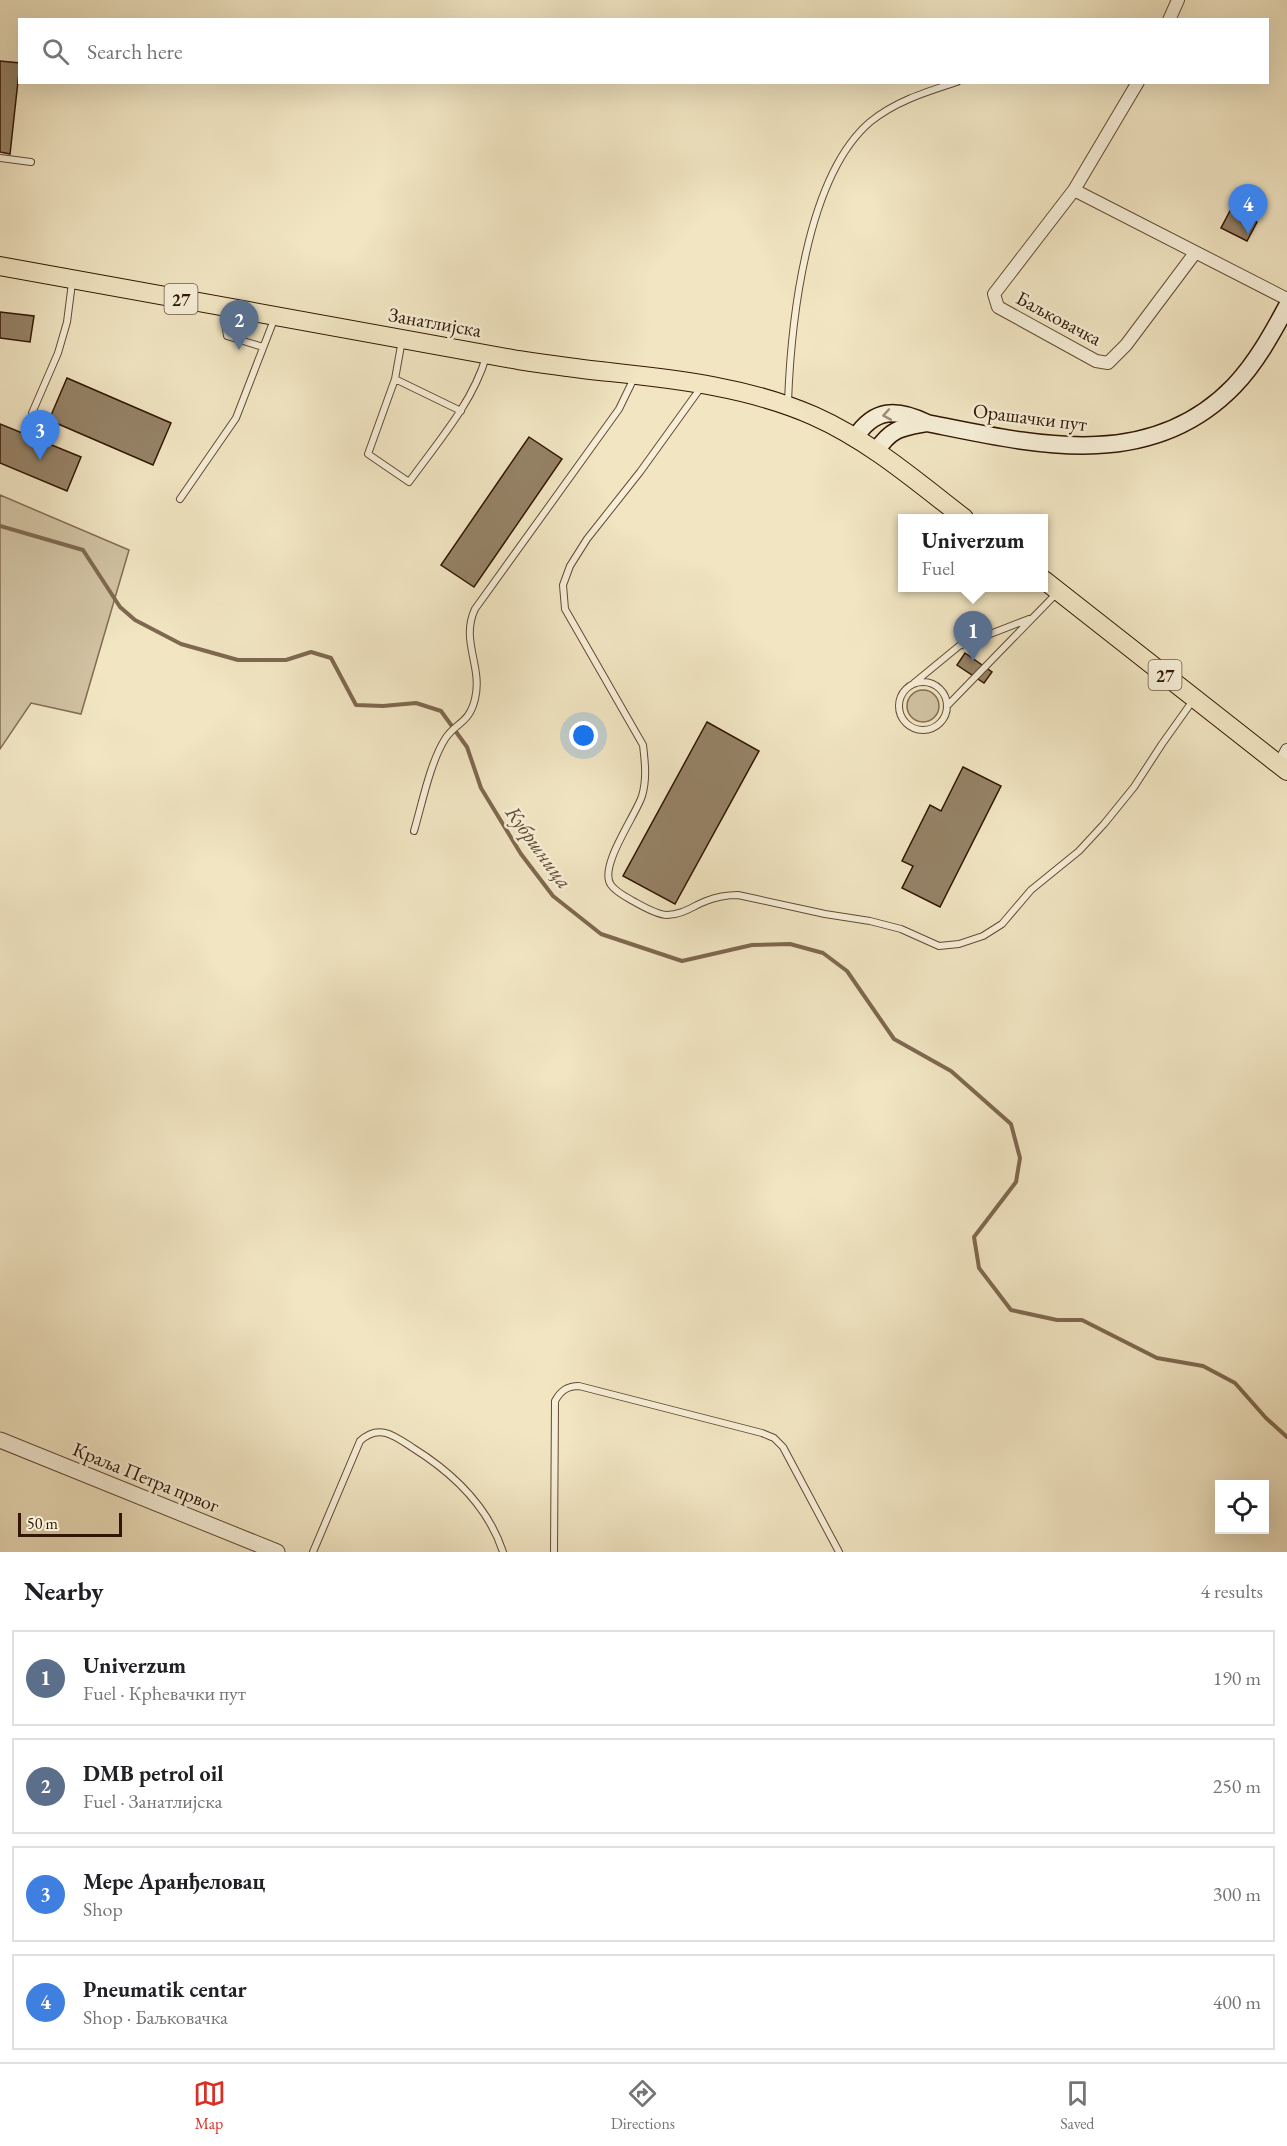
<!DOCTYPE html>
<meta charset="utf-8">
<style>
:root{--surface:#fff;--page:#f2f2f2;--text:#202124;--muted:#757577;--line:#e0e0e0;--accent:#d93025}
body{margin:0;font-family:"EB Garamond",serif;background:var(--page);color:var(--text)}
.controls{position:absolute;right:18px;bottom:18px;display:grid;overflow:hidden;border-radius:0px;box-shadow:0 6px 24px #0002}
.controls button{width:54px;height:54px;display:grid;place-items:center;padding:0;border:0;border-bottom:2px solid var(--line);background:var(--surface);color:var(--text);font:30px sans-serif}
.scale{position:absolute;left:18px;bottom:15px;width:104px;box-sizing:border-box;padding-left:6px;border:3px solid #321603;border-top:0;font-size:16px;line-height:21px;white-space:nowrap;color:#321603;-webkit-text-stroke:4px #f6eed7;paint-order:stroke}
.you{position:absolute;left:584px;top:736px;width:21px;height:21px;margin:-15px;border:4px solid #fff;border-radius:50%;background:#1a73e8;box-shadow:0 0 0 9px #1a73e833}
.badge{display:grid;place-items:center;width:39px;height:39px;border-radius:50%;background:var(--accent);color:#fff;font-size:20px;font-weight:700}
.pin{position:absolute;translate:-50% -50px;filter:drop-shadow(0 2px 3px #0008)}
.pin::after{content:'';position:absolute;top:32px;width:21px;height:18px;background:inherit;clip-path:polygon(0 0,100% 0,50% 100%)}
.popup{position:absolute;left:898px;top:514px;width:150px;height:78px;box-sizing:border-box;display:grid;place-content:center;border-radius:0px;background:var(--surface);filter:drop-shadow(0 2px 4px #0005);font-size:20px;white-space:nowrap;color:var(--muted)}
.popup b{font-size:22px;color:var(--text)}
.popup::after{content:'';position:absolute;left:50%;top:100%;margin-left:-12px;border:12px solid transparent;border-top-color:var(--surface)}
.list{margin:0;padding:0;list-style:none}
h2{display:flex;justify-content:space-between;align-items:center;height:78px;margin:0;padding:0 24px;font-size:26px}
h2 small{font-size:20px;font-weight:400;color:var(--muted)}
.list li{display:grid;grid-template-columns:39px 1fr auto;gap:18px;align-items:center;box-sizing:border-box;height:96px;margin:0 12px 12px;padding:0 12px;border:2px solid var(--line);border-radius:0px}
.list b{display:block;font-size:22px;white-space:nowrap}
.list p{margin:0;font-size:20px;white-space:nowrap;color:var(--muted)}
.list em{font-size:20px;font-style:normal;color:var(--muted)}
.icon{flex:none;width:33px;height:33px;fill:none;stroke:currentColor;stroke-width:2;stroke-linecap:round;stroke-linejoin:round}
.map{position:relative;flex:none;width:1287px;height:1552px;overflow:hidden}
.search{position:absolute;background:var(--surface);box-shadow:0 6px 24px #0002;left:18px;right:18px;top:18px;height:66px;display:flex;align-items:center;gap:15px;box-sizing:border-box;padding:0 21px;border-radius:0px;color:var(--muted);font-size:22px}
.sheet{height:510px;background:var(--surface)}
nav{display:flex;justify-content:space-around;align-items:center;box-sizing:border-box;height:84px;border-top:2px solid var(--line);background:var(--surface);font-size:16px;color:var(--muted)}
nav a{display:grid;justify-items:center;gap:3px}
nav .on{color:var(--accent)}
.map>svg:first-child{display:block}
.green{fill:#d1c2a2;stroke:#826c52;stroke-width:1.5}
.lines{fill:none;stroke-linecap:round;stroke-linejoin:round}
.stream{stroke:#7e684f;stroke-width:4}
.building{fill:#958266;stroke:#321603;stroke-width:1.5}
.service-casing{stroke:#624a33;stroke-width:8}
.minor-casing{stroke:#624a33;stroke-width:14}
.tertiary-casing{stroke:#624a33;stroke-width:17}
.secondary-casing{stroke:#321603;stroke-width:19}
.primary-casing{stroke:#321603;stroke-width:20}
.service{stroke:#f6eed7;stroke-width:6}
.minor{stroke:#f6eed7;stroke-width:12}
.tertiary{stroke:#f6eed7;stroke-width:15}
.secondary{stroke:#f6eed7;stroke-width:16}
.primary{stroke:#f1e5c2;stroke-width:18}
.oneway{stroke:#9e8d78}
.labels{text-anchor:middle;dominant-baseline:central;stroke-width:5;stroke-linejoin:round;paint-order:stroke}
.shield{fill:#f6eed7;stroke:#6d5743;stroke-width:1.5}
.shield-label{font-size:18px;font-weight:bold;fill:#321603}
.street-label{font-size:20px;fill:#321603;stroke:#f6eed7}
.water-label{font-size:21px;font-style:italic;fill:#644d35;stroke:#f6eed7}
</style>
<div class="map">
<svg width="1287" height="1552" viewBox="0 0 1287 1552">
<rect width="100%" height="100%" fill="#f1e5c2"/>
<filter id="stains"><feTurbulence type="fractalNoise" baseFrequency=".00333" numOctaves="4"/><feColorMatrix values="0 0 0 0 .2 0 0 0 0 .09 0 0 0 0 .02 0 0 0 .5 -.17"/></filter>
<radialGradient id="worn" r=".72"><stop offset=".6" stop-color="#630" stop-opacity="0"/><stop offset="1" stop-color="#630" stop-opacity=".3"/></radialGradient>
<path class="green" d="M 0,495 L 129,550 L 81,714 L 31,703 L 0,749 Z
M907 706a16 16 0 1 1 32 0a16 16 0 1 1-32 0Z"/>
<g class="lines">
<path class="stream" d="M 0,526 L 83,550 L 120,607 L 135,620 L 181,644 L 238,660 L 286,660 L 311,652 L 331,658 L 356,705 L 383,706 L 416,703 L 441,711 L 467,747 L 481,788 L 521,854 L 553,896 L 601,934 L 682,961 L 752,945 L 790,944 L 823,953 L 847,971 L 894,1039 L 951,1071 L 1011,1124 L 1020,1158 L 1016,1182 L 974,1237 L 979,1268 L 1011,1310 L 1057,1320 L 1082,1320 L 1157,1358 L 1203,1366 L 1235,1383 L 1266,1418 L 1287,1437"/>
</g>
<path class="building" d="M 0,61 L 20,63 L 10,154 L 0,152 Z
M 1231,209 L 1257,222 L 1247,241 L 1221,228 Z
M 0,312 L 34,316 L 30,342 L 0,338 Z
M 67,378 L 171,423 L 153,465 L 49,420 Z
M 0,424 L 81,457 L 67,491 L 0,463 Z
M 529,437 L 562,459 L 474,587 L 441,565 Z
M 965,653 L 992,672 L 984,683 L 957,665 Z
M 707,722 L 759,751 L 675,904 L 623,876 Z
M 963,767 L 1001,786 L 940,907 L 902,888 L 913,866 L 902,861 L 930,805 L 941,811 Z"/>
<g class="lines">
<defs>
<path id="service" d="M 0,158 L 31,162
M 226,308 L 225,323 L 227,336 L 263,347
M 402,340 L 395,379 L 368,454 L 409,482 C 437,443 472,404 486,357
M 395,379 L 461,411
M 702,386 L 640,472 L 587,539 L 570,566 L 563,585 L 565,609 L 643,745 C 645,762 647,779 642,796 C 636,815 598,867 611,885 C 616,892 626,897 633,901 C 642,906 657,915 667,915 C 682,915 693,906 706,901 C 716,897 727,895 738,895 L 825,914 L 870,921 L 901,929 L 939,946 L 959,944 L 983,936 L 1002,924 L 1031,890 L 1079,851 L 1104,824 L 1134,787 L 1162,744 L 1194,699
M 788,402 C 791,322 806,177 870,122 C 896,101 926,92 957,82
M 32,413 L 58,353 L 67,322 L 72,283
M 180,499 L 236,418 L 275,317
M899 706a24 24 0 1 1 48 0a24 24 0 1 1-48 0Z
M 914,683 L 959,646 L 1029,619
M 947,706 L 1056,594
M 414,831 C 422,804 430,763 445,739 C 456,722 469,724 475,699 C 483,666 460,641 475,609 L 619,409 L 635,376
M 313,1552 L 360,1441 C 379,1423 395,1436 413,1448 C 453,1473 488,1506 503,1552
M 554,1552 L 555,1401 C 561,1390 568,1386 579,1386 L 762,1433 L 774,1438 L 783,1447 L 839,1552"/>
<path id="minor" d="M 1169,20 L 1178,0
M 1138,82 L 1074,190 L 994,294 L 998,307 L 1096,361 L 1108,363 L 1126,345 L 1195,253
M 1074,190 L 1287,299
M 1279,765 L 1287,750"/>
<path id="tertiary" d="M 0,1440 L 277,1552"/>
<path id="secondary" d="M 855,438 C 874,408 897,408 927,423 C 1032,444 1149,474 1234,386 C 1256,363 1272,334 1287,306
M 876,451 C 892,428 900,428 927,423"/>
<path id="primary" d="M 0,266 L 518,360 C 545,364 572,368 600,371 C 672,379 746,386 814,416 C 870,441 916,481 964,518
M 1044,580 L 1287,771"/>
</defs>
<use href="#service" class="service-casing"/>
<use href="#minor" class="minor-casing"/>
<use href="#tertiary" class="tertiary-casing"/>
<use href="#secondary" class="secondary-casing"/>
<use href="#primary" class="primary-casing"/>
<use href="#service" class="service"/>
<use href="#minor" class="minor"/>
<use href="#tertiary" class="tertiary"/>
<use href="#secondary" class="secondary"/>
<use href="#primary" class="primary"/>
</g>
<defs><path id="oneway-chevron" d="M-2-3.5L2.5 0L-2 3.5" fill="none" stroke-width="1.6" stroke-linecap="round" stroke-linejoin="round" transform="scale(1.5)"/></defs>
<use class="oneway" href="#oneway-chevron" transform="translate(887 415) rotate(170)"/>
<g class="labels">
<g class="shield">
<rect x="164.5" y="284" width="33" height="30" rx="4.5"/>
<rect x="1148.5" y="660" width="33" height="30" rx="4.5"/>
</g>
<g class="shield-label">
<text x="181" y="299">27</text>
<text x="1165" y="675">27</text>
</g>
<g class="street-label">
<text transform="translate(1059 318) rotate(28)">Баљковачка</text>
<text transform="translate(435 322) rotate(10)">Занатлијска</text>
<text transform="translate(1030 417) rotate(7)">Орашачки пут</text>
<text transform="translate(146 1477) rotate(22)">Краља Петра првог</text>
</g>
<g class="water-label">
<text transform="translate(539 847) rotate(54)">Кубршница</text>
</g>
</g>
<rect width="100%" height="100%" filter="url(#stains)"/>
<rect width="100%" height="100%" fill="url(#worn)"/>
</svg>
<div class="controls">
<button><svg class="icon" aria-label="locate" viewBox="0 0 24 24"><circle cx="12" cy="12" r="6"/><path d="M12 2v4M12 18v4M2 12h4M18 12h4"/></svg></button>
</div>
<div class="scale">50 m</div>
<div class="you"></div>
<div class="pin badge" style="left:973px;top:661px;background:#5c6f8a">1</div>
<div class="popup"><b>Univerzum</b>Fuel</div>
<div class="pin badge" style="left:239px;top:350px;background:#5c6f8a">2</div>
<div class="pin badge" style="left:40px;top:460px;background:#3f7fe0">3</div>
<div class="pin badge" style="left:1248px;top:234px;background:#3f7fe0">4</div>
<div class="search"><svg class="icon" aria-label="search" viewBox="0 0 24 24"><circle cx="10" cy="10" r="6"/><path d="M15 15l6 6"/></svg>Search here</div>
</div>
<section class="sheet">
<h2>Nearby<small>4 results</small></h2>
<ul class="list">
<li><span class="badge" style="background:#5c6f8a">1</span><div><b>Univerzum</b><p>Fuel · Крћевачки пут</p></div><em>190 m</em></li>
<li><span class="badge" style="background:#5c6f8a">2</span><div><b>DMB petrol oil</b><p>Fuel · Занатлијска</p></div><em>250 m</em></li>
<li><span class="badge" style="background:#3f7fe0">3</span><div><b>Мере Аранђеловац</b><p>Shop</p></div><em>300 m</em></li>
<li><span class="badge" style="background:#3f7fe0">4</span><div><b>Pneumatik centar</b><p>Shop · Баљковачка</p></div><em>400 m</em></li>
</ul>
</section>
<nav>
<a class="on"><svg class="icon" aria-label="map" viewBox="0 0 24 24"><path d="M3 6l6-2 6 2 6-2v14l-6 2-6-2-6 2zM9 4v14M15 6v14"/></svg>Map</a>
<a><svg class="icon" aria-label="directions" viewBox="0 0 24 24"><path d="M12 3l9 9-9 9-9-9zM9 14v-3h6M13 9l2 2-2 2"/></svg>Directions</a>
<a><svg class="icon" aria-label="saved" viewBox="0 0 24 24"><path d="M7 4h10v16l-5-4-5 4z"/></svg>Saved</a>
</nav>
